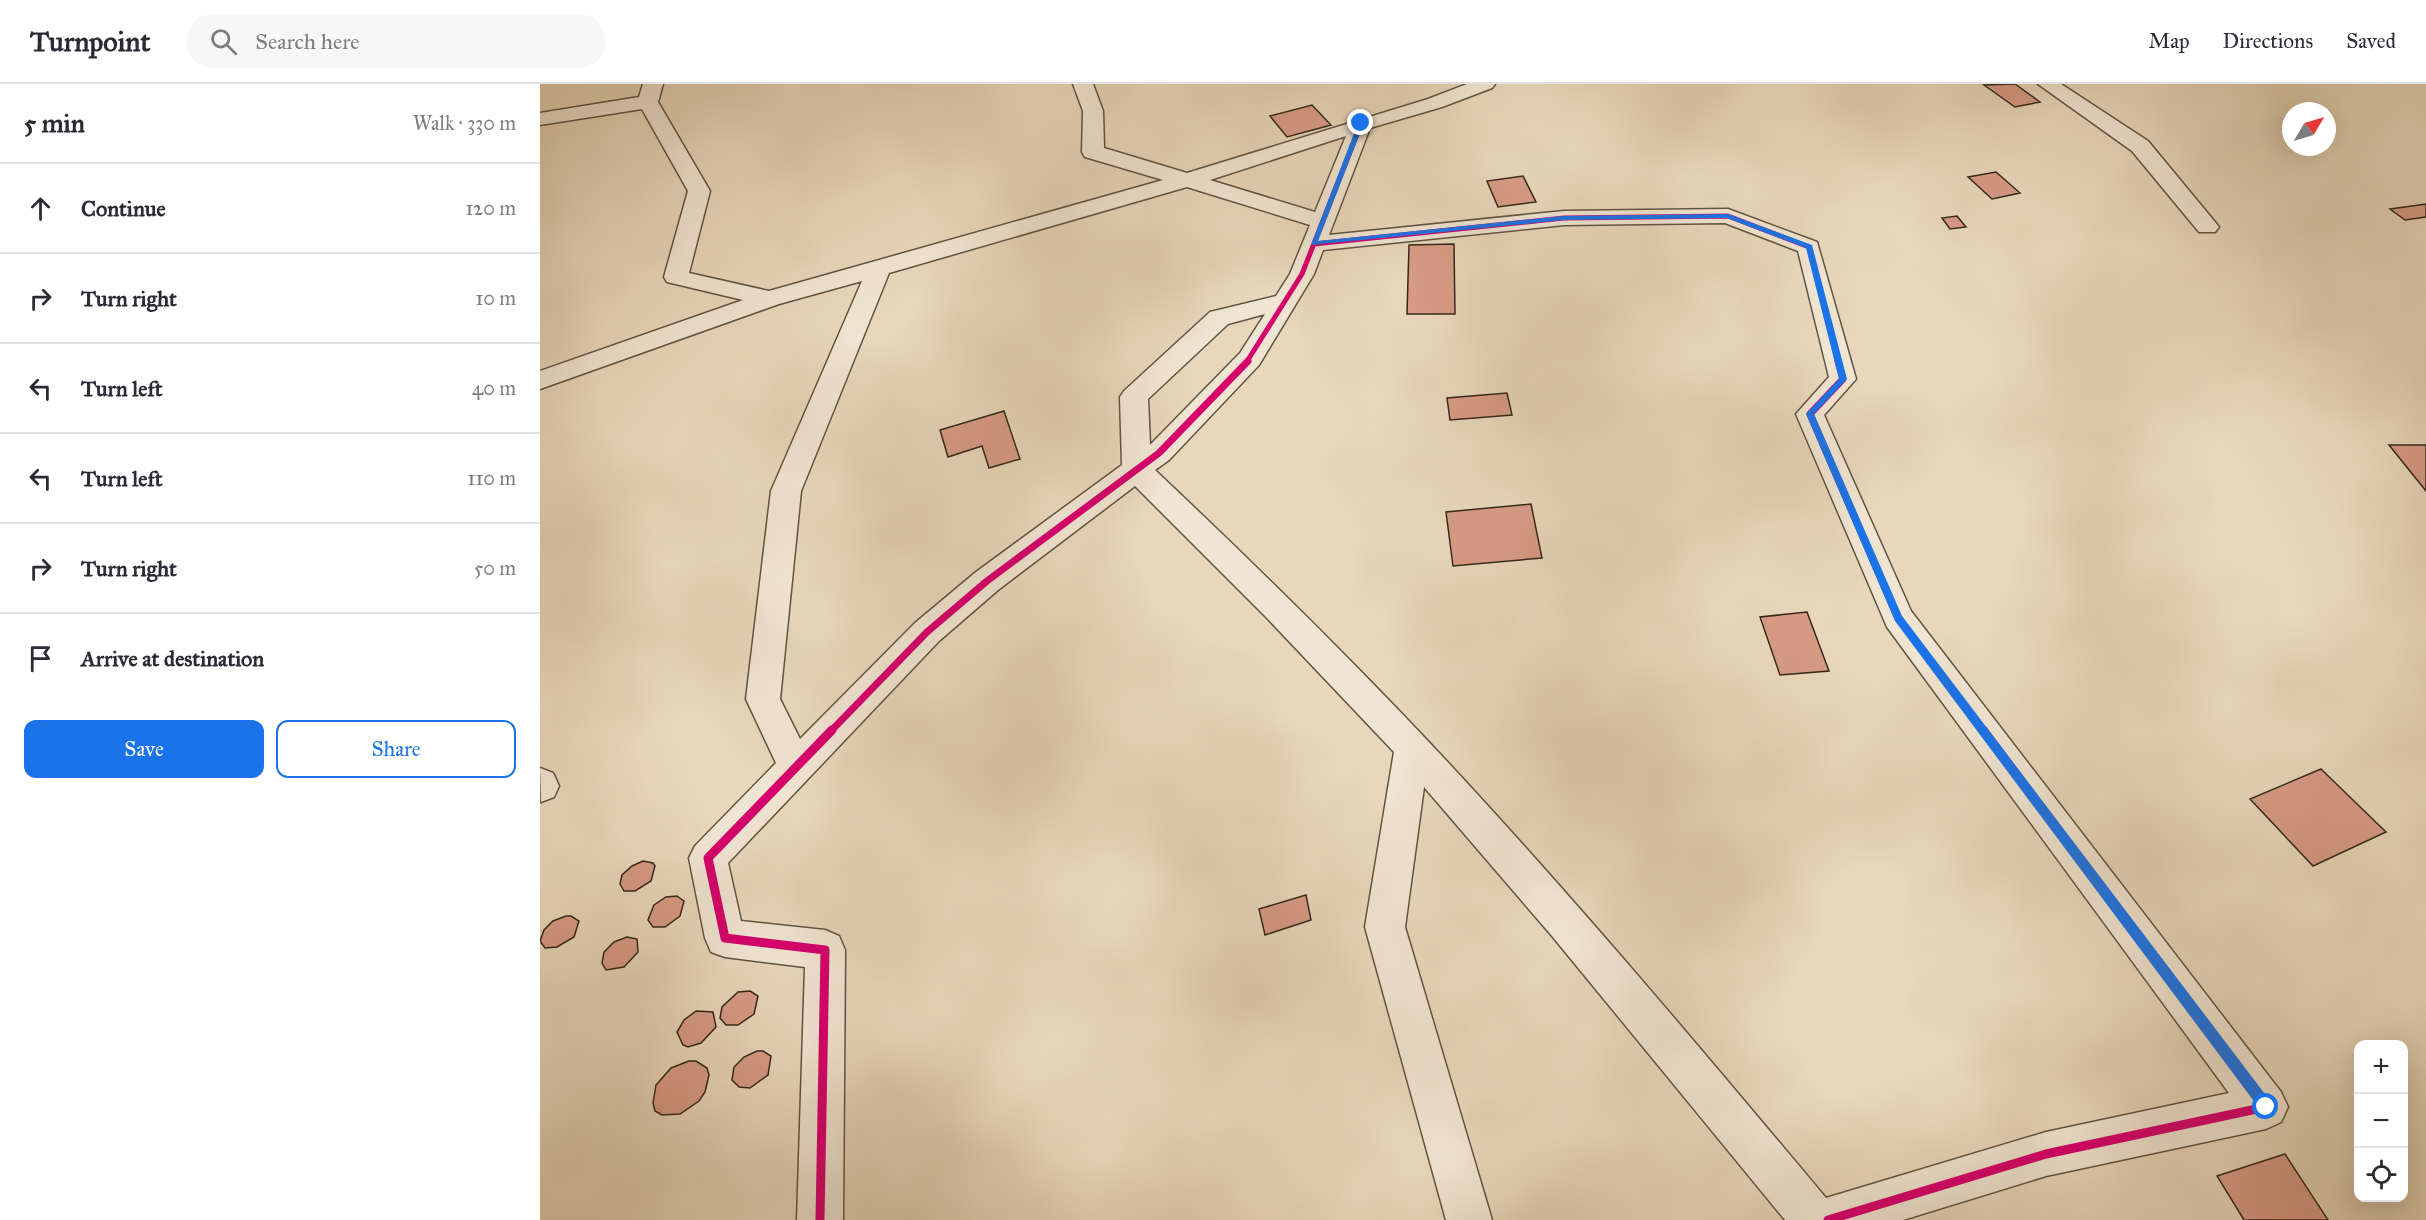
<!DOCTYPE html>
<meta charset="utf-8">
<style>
:root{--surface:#fff;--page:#f7f7f7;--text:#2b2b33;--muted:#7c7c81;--line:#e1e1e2;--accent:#1a73e8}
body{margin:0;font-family:"IM FELL Great Primer",serif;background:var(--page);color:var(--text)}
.controls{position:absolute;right:18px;bottom:18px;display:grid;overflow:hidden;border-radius:12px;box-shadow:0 6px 24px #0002}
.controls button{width:54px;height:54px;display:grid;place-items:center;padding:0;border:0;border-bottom:2px solid var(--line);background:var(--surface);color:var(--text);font:30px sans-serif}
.compass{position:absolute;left:1742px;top:18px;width:54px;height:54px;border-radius:50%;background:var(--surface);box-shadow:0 6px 24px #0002;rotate:52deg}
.stop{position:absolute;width:18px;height:18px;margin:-14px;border:4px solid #1a73e8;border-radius:50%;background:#fff}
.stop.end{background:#1a73e8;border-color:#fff;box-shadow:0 2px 6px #0008}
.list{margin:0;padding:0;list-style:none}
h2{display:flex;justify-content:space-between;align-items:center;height:78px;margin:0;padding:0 24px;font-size:26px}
h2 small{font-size:20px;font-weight:400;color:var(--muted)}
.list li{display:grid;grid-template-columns:39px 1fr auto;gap:18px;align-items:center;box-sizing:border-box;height:90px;padding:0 24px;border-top:2px solid var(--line)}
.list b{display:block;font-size:22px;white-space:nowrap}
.list em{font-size:20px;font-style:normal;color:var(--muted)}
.actions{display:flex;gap:12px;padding:18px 24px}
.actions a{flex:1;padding:14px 0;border:2px solid var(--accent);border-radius:12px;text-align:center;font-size:21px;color:var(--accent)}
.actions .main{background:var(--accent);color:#fff}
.icon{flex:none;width:33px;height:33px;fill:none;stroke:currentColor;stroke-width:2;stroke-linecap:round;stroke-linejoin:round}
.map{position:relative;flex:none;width:1886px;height:1136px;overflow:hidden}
header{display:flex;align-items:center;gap:36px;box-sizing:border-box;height:84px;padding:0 30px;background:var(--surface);border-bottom:2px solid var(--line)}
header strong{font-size:28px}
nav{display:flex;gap:33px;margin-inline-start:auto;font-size:21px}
.search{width:420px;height:54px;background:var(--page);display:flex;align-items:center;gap:15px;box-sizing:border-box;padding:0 21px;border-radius:33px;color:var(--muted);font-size:22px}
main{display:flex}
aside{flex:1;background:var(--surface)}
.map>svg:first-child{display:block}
.building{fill:#d79b85;stroke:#34281b;stroke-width:1.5}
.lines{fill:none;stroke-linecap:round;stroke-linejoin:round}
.minor-casing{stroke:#615443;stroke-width:3}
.minor{fill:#f0e5d2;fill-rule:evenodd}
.cycleway-far2-casing{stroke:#f0e5d2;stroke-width:8}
.cycleway-far1-casing{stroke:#f0e5d2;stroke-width:10}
.cycleway-casing{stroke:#f0e5d2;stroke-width:13}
.cycleway-far2{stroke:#d6006c;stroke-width:5}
.cycleway-far1{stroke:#d6006c;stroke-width:7}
.cycleway{stroke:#d6006c;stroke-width:9}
.route{fill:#1a73e8}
</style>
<header>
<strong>Turnpoint</strong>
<div class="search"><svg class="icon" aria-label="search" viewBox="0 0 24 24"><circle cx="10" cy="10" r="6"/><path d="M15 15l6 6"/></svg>Search here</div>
<nav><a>Map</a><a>Directions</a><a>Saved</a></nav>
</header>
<main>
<aside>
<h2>5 min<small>Walk · 330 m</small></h2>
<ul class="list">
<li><svg class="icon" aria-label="ahead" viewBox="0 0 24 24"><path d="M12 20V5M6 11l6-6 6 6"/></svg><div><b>Continue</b></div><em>120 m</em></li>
<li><svg class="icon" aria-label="right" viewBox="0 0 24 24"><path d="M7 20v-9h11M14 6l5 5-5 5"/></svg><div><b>Turn right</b></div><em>10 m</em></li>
<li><svg class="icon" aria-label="left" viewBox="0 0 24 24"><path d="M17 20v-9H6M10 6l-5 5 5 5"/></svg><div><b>Turn left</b></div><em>40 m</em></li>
<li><svg class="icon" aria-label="left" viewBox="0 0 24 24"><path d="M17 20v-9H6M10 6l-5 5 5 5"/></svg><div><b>Turn left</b></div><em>110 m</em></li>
<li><svg class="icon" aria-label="right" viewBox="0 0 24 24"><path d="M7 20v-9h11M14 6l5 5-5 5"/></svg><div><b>Turn right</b></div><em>50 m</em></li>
<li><svg class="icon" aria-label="arrive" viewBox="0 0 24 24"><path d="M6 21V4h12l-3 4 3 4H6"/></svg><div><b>Arrive at destination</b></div></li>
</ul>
<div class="actions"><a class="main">Save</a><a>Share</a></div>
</aside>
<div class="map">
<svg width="1886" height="1136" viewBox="0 0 1886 1136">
<rect width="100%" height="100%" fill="#e8d7ba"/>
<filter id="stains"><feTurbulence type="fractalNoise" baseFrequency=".00333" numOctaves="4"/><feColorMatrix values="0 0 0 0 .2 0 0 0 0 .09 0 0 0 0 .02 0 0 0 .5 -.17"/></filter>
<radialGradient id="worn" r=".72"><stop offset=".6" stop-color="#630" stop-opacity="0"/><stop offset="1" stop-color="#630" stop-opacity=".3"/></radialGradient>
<path class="building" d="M 1475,0 L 1500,18 L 1475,23 L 1444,1 Z
M 772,21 L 791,41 L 747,53 L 730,32 Z
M 1456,88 L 1480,109 L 1452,115 L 1428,93 Z
M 983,92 L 996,118 L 958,123 L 947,97 Z
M 1886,120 L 1886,133 L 1865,136 L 1850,125 Z
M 1417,132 L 1426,143 L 1410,145 L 1402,134 Z
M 914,160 L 915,230 L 867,230 L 869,161 Z
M 967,309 L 972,331 L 910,336 L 907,314 Z
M 464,327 L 480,375 L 449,384 L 442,362 L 408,373 L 400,346 Z
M 1849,361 L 1886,361 L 1886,407 Z
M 991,420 L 1002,474 L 913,482 L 906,428 Z
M 1267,528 L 1289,587 L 1240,591 L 1220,533 Z
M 1781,685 L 1846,748 L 1773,782 L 1710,715 Z
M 103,777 L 113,779 L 115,782 L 111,797 L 95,807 L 84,807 L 80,800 L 82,791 L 92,782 Z
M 766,811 L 771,836 L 725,851 L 719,825 Z
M 137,812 L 144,817 L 140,832 L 125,843 L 113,843 L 108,836 L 114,821 L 126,813 Z
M 26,832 L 31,832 L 39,837 L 34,853 L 17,863 L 5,864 L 0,857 L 4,846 L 13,837 Z
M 87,853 L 97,855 L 98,868 L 84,883 L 66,886 L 62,879 L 64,868 L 74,858 Z
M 210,907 L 218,912 L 214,930 L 198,941 L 186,941 L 180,934 L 182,923 L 198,908 Z
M 156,927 L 173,928 L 176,943 L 161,959 L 148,963 L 143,961 L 137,948 L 144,936 Z
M 217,967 L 223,967 L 231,972 L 228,991 L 210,1004 L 199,1003 L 192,996 L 194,983 L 204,973 Z
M 149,977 L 156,977 L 167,984 L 169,991 L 165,1008 L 159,1017 L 140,1030 L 122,1031 L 115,1027 L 113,1019 L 116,1001 L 131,984 Z
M 1745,1070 L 1788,1136 L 1704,1136 L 1677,1092 Z"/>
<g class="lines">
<defs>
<path id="minor" d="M 103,0 L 123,0 L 118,18 L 170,107 L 149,189 L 229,207 L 623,96 L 545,73 L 542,68 L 543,27 L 533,0 L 553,0 L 563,27 L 564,64 L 647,89 L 888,15 L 927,0 L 955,0 L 952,4 L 902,23 L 830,44 L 789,151 L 1024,127 L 1188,125 L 1277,158 L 1316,295 L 1284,331 L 1371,527 L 1741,1008 L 1748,1023 L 1741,1038 L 1726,1045 L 1506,1092 L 1363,1136 L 1245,1136 L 1012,852 L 884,703 L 865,843 L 952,1136 L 906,1136 L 825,843 L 854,668 L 725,532 L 595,402 L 458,506 L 399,557 L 188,779 L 201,837 L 285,846 L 299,852 L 305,866 L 303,1136 L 257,1136 L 265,883 L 185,873 L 171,868 L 165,854 L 149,774 L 155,762 L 236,679 L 206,615 L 231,407 L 322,197 L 239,220 L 0,305 L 0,287 L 203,216 L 127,198 L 124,193 L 148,107 L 102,25 L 0,41 L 0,29 L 99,13 ZM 806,52 L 775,128 L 670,96 ZM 647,103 L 770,141 L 750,190 L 736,212 L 670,228 L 584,307 L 580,313 L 582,381 L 436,488 L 375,539 L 260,655 L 240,615 L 261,407 L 349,189 ZM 1185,139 L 1258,167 L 1289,293 L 1256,330 L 1347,543 L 1689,1009 L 1506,1048 L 1286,1114 C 1172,978 1058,842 938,711 C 835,598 726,491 615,386 L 629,376 L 719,281 L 774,190 L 783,166 L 1024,141 ZM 725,230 L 700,269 L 610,361 L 608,315 L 688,240 Z
M 1498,0 L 1521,0 L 1608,57 L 1675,138 L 1679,143 L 1675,148 L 1659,148 L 1592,67 Z
M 0,684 L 13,689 L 19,702 L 14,713 L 1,718 Z"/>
</defs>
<use href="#minor" class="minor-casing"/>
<use href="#minor" class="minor"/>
<defs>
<path id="cycleway-far2" d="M 774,160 L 1024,134 L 1188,132 L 1269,163 L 1299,279
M 706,279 L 762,190 L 821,40"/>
<path id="cycleway-far1" d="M 1298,277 L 1303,295 L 1270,330 L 1358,534 L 1444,648
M 290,648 L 387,548 L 447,497 L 619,369 L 708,277"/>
<path id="cycleway" d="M 280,1136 L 285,866 L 185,854 L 168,774 L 292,646
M 1288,1136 L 1506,1070 L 1726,1023 L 1443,646"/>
</defs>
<use href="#cycleway-far2" class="cycleway-far2-casing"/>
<use href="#cycleway-far1" class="cycleway-far1-casing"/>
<use href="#cycleway" class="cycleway-casing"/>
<use href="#cycleway-far2" class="cycleway-far2"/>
<use href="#cycleway-far1" class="cycleway-far1"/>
<use href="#cycleway" class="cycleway"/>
</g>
<path class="route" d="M 821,38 L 824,39 L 778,157 L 1024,132 L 1188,130 L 1272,161 L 1307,295 L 1274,330 L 1362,532 L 1731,1018 L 1731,1028 L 1722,1028 L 1355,537 L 1266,330 L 1299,295 L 1266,164 L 1187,134 L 1024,136 L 771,161 L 818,39 Z"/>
<rect width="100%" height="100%" filter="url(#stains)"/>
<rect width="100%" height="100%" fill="url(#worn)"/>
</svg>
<div class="controls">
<button>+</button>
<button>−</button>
<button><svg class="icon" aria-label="locate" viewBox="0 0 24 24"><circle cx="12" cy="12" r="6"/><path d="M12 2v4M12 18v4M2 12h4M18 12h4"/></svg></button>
</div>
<svg class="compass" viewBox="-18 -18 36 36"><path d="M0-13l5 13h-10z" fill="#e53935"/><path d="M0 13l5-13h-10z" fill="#7c7c81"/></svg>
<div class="stop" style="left:1726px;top:1023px"></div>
<div class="stop end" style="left:821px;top:39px"></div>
</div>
</main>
